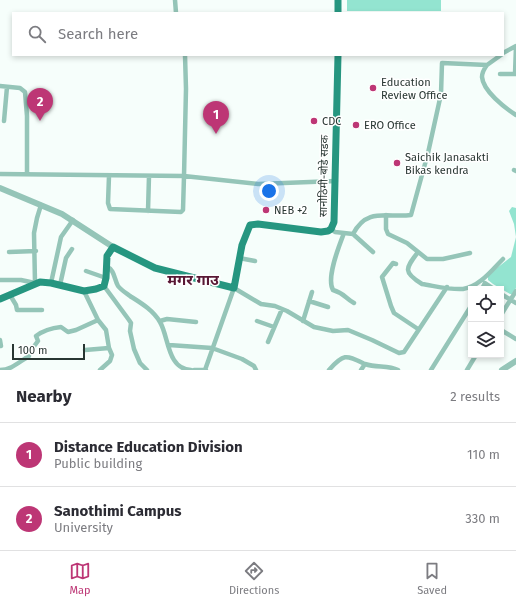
<!DOCTYPE html>
<meta charset="utf-8">
<style>
:root{--surface:#fff;--page:#f2f2f3;--text:#2b2b33;--muted:#7c7c81;--line:#e1e1e2;--accent:#bd3675}
body{margin:0;font-family:"Fira Sans","Noto Sans Devanagari",sans-serif;background:var(--page);color:var(--text)}
.controls{position:absolute;right:12px;bottom:12px;display:grid;overflow:hidden;border-radius:0px;box-shadow:0 2px 6px #0003}
.controls button{width:36px;height:36px;display:grid;place-items:center;padding:0;border:0;border-bottom:1px solid var(--line);background:var(--surface);color:var(--text);font:20px sans-serif}
.scale{position:absolute;left:12px;bottom:10px;width:73px;box-sizing:border-box;padding-left:4px;border:2px solid #283632;border-top:0;font-size:11px;line-height:14px;white-space:nowrap;color:#283632;-webkit-text-stroke:3px #fff;paint-order:stroke}
.you{position:absolute;left:269px;top:191px;width:14px;height:14px;margin:-10px;border:3px solid #fff;border-radius:50%;background:#1a73e8;box-shadow:0 0 0 6px #1a73e833}
.badge{display:grid;place-items:center;width:26px;height:26px;border-radius:50%;background:var(--accent);color:#fff;font-size:13px;font-weight:700}
.pin{position:absolute;translate:-50% -33px;filter:drop-shadow(0 1px 2px #0008)}
.pin::after{content:'';position:absolute;top:21px;width:14px;height:12px;background:inherit;clip-path:polygon(0 0,100% 0,50% 100%)}
.list{margin:0;padding:0;list-style:none}
h2{display:flex;justify-content:space-between;align-items:center;height:52px;margin:0;padding:0 16px;font-size:17px}
h2 small{font-size:13px;font-weight:400;color:var(--muted)}
.list li{display:grid;grid-template-columns:26px 1fr auto;gap:12px;align-items:center;box-sizing:border-box;height:64px;padding:0 16px;border-top:1px solid var(--line)}
.list b{display:block;font-size:15px;white-space:nowrap}
.list p{margin:0;font-size:13px;white-space:nowrap;color:var(--muted)}
.list em{font-size:13px;font-style:normal;color:var(--muted)}
.icon{flex:none;width:22px;height:22px;fill:none;stroke:currentColor;stroke-width:2;stroke-linecap:round;stroke-linejoin:round}
.map{position:relative;flex:none;width:516px;height:370px;overflow:hidden}
.search{position:absolute;background:var(--surface);box-shadow:0 2px 6px #0003;left:12px;right:12px;top:12px;height:44px;display:flex;align-items:center;gap:10px;box-sizing:border-box;padding:0 14px;border-radius:0px;color:var(--muted);font-size:15px}
.sheet{height:180px;background:var(--surface)}
nav{display:flex;justify-content:space-around;align-items:center;box-sizing:border-box;height:56px;border-top:1px solid var(--line);background:var(--surface);font-size:11px;color:var(--muted)}
nav a{display:grid;justify-items:center;gap:2px}
nav .on{color:var(--accent)}
.map>svg:first-child{display:block}
.green{fill:#93e4d0}
.lines{fill:none;stroke-linecap:round;stroke-linejoin:round}
.minor{stroke:#95c5b8;stroke-width:4.5}
.tertiary{stroke:#95c5b8;stroke-width:6}
.primary{stroke:#269680;stroke-width:7}
.poi-dot{fill:#bd3675;stroke:#fff;stroke-width:1.5}
.labels{text-anchor:middle;dominant-baseline:central;stroke-width:3;stroke-linejoin:round;paint-order:stroke}
.poi-label{font-size:11px;fill:#283632;stroke:#fff;text-anchor:start}
.street-label{font-size:11px;fill:#283632;stroke:#fff}
.district-label{font-size:15px;font-weight:bold;fill:#591835;stroke:#fff}
</style>
<div class="map">
<svg width="516" height="370" viewBox="0 0 516 370">
<rect width="100%" height="100%" fill="#f6fefb"/>
<path class="green" d="M 347,0 L 441,0 L 441,11 L 347,11 Z
M 512,207 L 516,208 L 516,288 L 512,294 L 510,294 L 493,284 L 488,280 L 488,275 L 511,257 L 516,237 L 514,224 L 509,211 Z"/>
<g class="lines">
<path class="minor" d="M 175,0 L 176,13
M 516,46 L 515,74 L 516,74
M 503,53 L 516,46
M 185,55 L 186,89 L 184,176 L 258,184 L 336,181
M 487,65 C 484,69 482,72 482,77 C 483,91 505,108 516,115
M 500,74 L 515,74
M 0,86 L 20,88 L 25,92 L 27,116 L 27,174
M 4,121 L 7,87
M 514,170 L 516,171
M 0,174 L 184,176 L 183,210 L 181,212 L 110,209 L 108,203 L 109,176
M 148,211 L 149,176
M 386,215 L 386,229 L 388,234 L 407,243 L 427,259 L 443,259 L 470,253
M 331,229 L 335,232 L 353,234 C 367,207 387,218 411,215 L 428,153 L 441,94 L 442,63 L 487,65 L 501,55
M 344,233 C 339,246 326,278 333,290 C 344,293 345,298 354,303
M 353,234 L 373,252
M 9,252 L 36,251
M 418,252 C 406,268 402,272 422,284 C 435,286 450,290 463,289 C 479,287 492,270 503,259
M 239,258 L 255,261
M 396,264 L 393,263 L 382,277 L 391,306 L 394,313 L 418,329
M 106,266 C 115,270 114,279 118,286 C 121,290 126,293 130,296 C 141,303 153,310 160,322 C 169,337 167,369 191,370
M 86,271 L 106,278
M 0,280 L 21,280 L 35,283 L 34,233 L 37,218 L 41,205
M 51,283 L 61,237 L 73,220
M 60,285 L 66,258 L 72,249
M 104,286 L 129,320 L 131,323 L 130,331 L 134,349 L 140,363 L 147,370
M 482,289 L 485,283 L 494,289
M 84,291 L 98,320 L 106,330 L 109,348 L 112,355 L 110,361 L 100,370
M 501,294 L 516,303
M 10,295 L 16,305 L 17,310 L 42,310
M 309,301 L 328,307
M 501,315 L 516,291
M 160,321 L 167,319 L 196,322
M 257,321 L 274,327
M 303,321 L 312,292
M 501,330 L 516,339
M 0,340 L 1,346
M 268,342 L 282,309
M 169,345 L 212,348 L 242,359 L 254,366 L 256,370
M 85,350 L 109,348
M 0,370 C 11,370 19,362 29,356 L 29,353 L 38,341 L 36,336 C 44,330 51,328 61,327 L 68,332 L 76,330 L 98,320
M 194,370 L 206,370
M 205,370 L 234,288 L 261,304 L 275,306 L 287,311 L 314,327 L 333,331 L 348,330 L 372,340 L 399,353 L 404,352 L 447,287
M 329,370 C 344,353 346,355 365,364
M 361,370 L 365,364 C 377,368 388,365 398,370
M 431,370 L 471,306
M 467,370 L 476,355"/>
<path class="tertiary" d="M 0,188 L 62,214 L 113,247
M 502,370 L 516,361"/>
<path class="primary" d="M 338,13 L 338,0
M 0,299 L 40,282 L 51,283 L 84,291 L 96,289 L 104,286 L 106,278 L 107,256 L 113,247 L 155,268 L 234,288 L 242,245 L 250,225 L 258,224 L 321,232 L 328,231 L 331,229 L 334,222 L 338,55"/>
</g>
<g class="poi-dot">
<circle cx="373" cy="88" r="4"/>
<circle cx="314" cy="121" r="4"/>
<circle cx="356" cy="125" r="4"/>
<circle cx="397" cy="163" r="4"/>
<circle cx="266" cy="210" r="4"/>
</g>
<g class="labels">
<g class="poi-label">
<text x="381" y="82">Education<tspan x="381" dy="13">Review Office</tspan></text>
<text x="322" y="121">CDC</text>
<text x="364" y="125">ERO Office</text>
<text x="405" y="157">Saichik Janasakti<tspan x="405" dy="13">Bikas kendra</tspan></text>
<text x="274" y="210">NEB +2</text>
</g>
<g class="street-label">
<text transform="translate(324 176) rotate(-89)">सानोठिमी-बोडे सडक</text>
</g>
<g class="district-label">
<text x="193" y="280">मगर गाउ</text>
</g>
</g>
</svg>
<div class="controls">
<button><svg class="icon" aria-label="locate" viewBox="0 0 24 24"><circle cx="12" cy="12" r="6"/><path d="M12 2v4M12 18v4M2 12h4M18 12h4"/></svg></button>
<button><svg class="icon" aria-label="layers" viewBox="0 0 24 24"><path d="M12 4l9 5-9 5-9-5zM3 14l9 5 9-5"/></svg></button>
</div>
<div class="scale">100 m</div>
<div class="you"></div>
<div class="pin badge" style="left:216px;top:134px">1</div>
<div class="pin badge" style="left:40px;top:121px">2</div>
<div class="search"><svg class="icon" aria-label="search" viewBox="0 0 24 24"><circle cx="10" cy="10" r="6"/><path d="M15 15l6 6"/></svg>Search here</div>
</div>
<section class="sheet">
<h2>Nearby<small>2 results</small></h2>
<ul class="list">
<li><span class="badge">1</span><div><b>Distance Education Division</b><p>Public building</p></div><em>110 m</em></li>
<li><span class="badge">2</span><div><b>Sanothimi Campus</b><p>University</p></div><em>330 m</em></li>
</ul>
</section>
<nav>
<a class="on"><svg class="icon" aria-label="map" viewBox="0 0 24 24"><path d="M3 6l6-2 6 2 6-2v14l-6 2-6-2-6 2zM9 4v14M15 6v14"/></svg>Map</a>
<a><svg class="icon" aria-label="directions" viewBox="0 0 24 24"><path d="M12 3l9 9-9 9-9-9zM9 14v-3h6M13 9l2 2-2 2"/></svg>Directions</a>
<a><svg class="icon" aria-label="saved" viewBox="0 0 24 24"><path d="M7 4h10v16l-5-4-5 4z"/></svg>Saved</a>
</nav>
